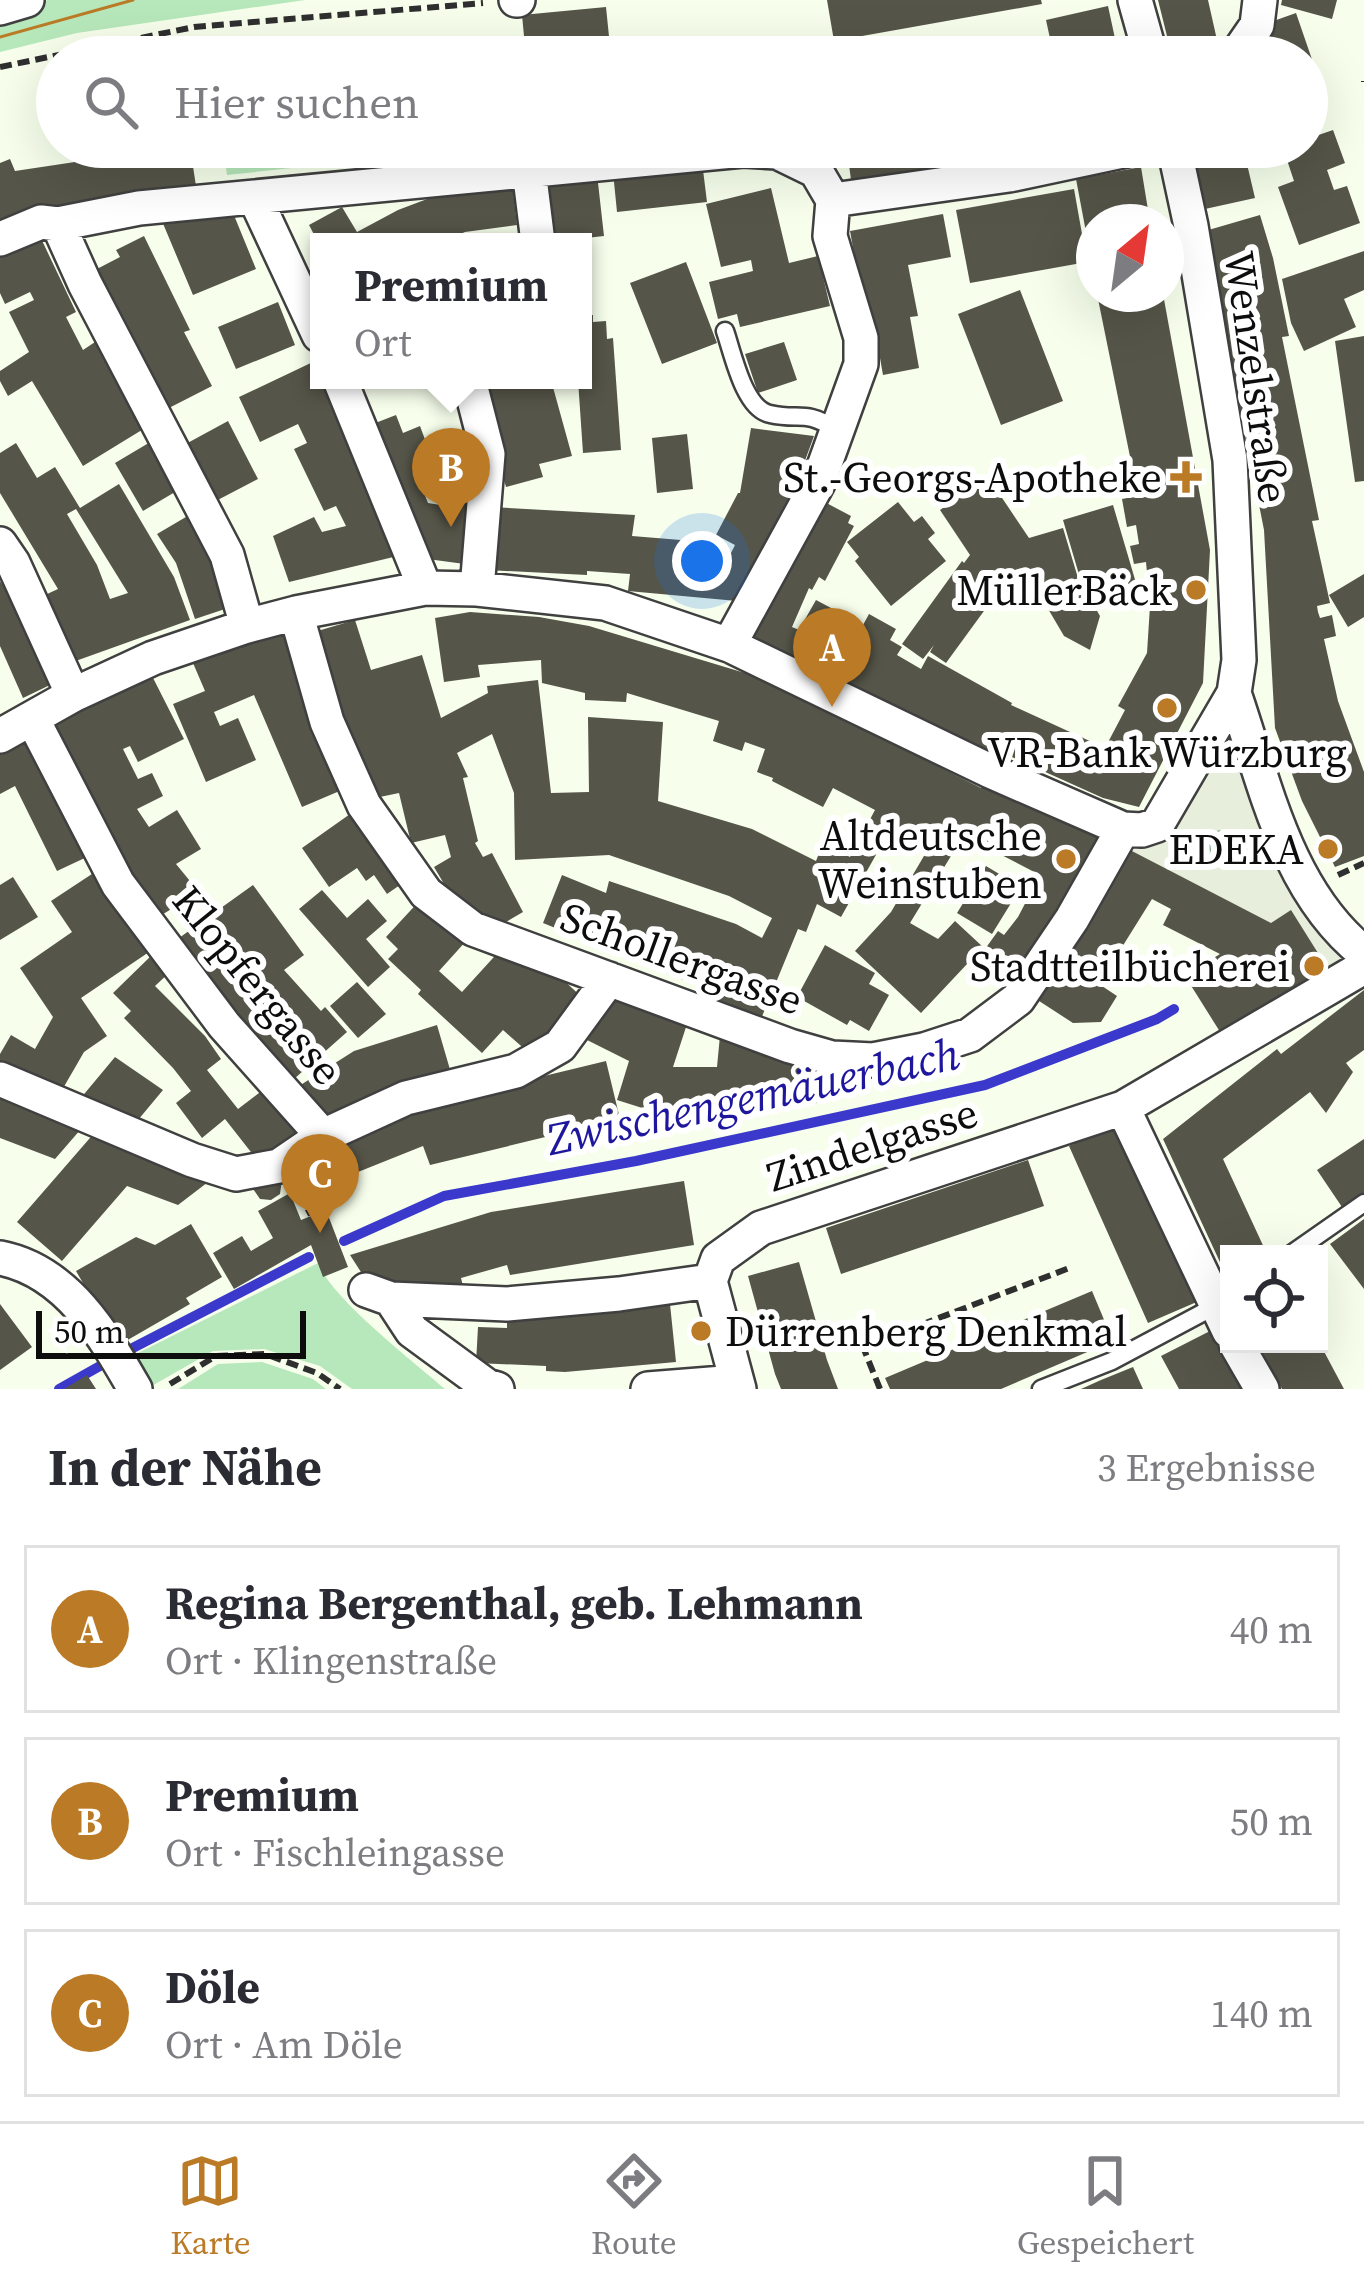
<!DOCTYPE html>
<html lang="de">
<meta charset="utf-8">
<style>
:root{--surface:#fff;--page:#f7f7f7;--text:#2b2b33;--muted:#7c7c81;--line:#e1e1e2;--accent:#bb7b26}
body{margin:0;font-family:"Source Serif 4",serif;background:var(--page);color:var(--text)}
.controls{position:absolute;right:36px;bottom:36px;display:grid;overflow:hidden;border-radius:0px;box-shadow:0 12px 48px #0002}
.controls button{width:108px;height:108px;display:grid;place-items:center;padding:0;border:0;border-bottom:3px solid var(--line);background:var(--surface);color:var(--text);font:60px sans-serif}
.compass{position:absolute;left:1076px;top:204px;width:108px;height:108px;border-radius:50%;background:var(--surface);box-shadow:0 12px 48px #0002;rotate:29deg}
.scale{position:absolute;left:36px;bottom:30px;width:270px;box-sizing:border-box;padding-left:12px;border:6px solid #0d0d0d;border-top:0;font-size:33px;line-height:42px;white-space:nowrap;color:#0d0d0d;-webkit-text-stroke:9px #fff;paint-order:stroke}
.you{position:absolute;left:702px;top:561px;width:42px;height:42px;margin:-30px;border:9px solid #fff;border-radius:50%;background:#1a73e8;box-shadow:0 0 0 18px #1a73e833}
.badge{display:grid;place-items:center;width:78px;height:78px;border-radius:50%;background:var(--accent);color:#fff;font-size:39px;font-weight:700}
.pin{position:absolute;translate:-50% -99px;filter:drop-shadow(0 3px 6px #0008)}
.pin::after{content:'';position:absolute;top:63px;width:42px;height:36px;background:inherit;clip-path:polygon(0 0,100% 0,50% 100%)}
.popup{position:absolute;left:310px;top:233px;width:282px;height:156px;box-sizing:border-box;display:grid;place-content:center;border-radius:0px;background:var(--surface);filter:drop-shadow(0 3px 9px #0005);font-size:39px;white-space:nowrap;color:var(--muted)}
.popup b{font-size:45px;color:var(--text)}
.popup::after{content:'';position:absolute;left:50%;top:100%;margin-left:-24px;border:24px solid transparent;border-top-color:var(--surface)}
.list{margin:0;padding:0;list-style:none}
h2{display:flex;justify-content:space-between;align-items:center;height:156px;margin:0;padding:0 48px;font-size:51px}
h2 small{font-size:39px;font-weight:400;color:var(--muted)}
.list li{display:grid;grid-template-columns:78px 1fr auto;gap:36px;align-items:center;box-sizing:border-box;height:168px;margin:0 24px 24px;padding:0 24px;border:3px solid var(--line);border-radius:0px}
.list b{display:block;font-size:45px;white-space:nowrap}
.list p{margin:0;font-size:39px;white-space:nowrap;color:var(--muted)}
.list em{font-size:39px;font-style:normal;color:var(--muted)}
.icon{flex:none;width:66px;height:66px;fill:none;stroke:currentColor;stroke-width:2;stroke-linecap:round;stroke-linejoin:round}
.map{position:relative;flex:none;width:1364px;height:1389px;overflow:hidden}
.search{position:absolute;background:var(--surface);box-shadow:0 12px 48px #0002;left:36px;right:36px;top:36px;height:132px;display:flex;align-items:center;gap:30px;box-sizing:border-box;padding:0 42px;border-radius:66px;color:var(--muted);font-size:45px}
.sheet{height:732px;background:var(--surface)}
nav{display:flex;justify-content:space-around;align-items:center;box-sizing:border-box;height:168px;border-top:3px solid var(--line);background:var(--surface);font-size:33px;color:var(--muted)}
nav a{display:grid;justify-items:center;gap:6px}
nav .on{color:var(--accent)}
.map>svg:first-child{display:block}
.green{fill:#b7e8bb}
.plaza{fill:#e8eedc}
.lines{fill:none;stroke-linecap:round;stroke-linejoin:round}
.stream{stroke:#3b39cc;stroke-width:10}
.building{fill:#555549;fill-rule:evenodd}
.lane-casing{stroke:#404040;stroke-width:21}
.street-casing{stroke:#404040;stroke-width:38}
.path{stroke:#2f2f2f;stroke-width:6;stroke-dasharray:12 6;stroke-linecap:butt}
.lane{stroke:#fff;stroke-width:16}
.street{stroke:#fff;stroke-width:33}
.tram{stroke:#bb7b26;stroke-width:3}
.tree{fill:#80a98a}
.poi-dot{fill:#bb7b26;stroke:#fff;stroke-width:4.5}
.labels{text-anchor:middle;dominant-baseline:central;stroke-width:12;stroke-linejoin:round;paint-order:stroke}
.street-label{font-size:42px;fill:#0d0d0d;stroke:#fff}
.poi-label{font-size:42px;fill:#0d0d0d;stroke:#fff;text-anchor:end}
.water-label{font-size:45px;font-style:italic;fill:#1e179d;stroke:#fff}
</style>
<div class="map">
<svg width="1364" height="1389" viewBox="0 0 1364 1389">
<rect width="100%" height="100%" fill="#f7ffec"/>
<path class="green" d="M 48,0 L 305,0 L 77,33 L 0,52 L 0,13 Z
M 223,147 L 374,147 L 376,159 L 227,175 Z
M 318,1263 C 332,1299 413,1361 445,1389 L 352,1389 L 320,1366 L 264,1349 L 213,1351 L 150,1387 L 132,1356 Z
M 262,1362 L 313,1379 L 326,1389 L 178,1389 L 218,1364 Z"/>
<path class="plaza" d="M 1234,693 L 1274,811 L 1358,948 L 1328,969 L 1291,911 L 1271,923 L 1130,850 Z"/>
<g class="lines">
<path class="stream" d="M 344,1241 L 444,1196 L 636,1161 L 985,1085 L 1157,1019 L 1174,1009
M 59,1389 L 123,1353 L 309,1257"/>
</g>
<path class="building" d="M 827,0 L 1041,0 L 1042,4 L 834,41 Z
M 1158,0 L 1208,0 L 1217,40 L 1171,52 Z
M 1282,0 L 1337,0 L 1332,19 L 1281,5 Z
M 1108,6 L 1119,57 L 1054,57 L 1046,20 Z
M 606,7 L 611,56 L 526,57 L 522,15 Z
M 1296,13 L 1317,74 L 1307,78 L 1307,57 L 1270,57 L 1259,26 Z
M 1333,130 L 1345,163 L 1327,170 L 1334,190 L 1347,186 L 1360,223 L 1299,245 L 1278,187 L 1294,181 L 1283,148 L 1307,147 L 1307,139 Z
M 72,147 L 190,147 L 196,186 L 31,209 L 0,226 L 0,163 L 10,159 L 15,171 L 75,162 Z
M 786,147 L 977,147 L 977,150 L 927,156 L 928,170 L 851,180 L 848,157 L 786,150 Z
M 1007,147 L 1053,147 L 1053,149 L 1009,158 Z
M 1192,147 L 1243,147 L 1255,198 L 1205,209 Z
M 702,162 L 707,202 L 617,212 L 613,172 Z
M 1141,167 L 1150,222 L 1094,222 L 1094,264 L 1092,264 L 1076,179 Z
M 597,174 L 604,236 L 551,242 L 545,187 L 563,185 L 562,177 Z
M 512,182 L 517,225 L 465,232 L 441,242 L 318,242 L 309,225 L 342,207 L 357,232 L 398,210 L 451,190 Z
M 771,188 L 789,263 L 818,256 L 830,306 L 740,327 L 737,314 L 718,319 L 709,282 L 753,271 L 751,260 L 721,267 L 706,204 Z
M 1074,189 L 1087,262 L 970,283 L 956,210 Z
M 231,208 L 256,269 L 193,295 L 159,214 Z
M 943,214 L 951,257 L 908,265 L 918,316 L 910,317 L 919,368 L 883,375 L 874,324 L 867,325 L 850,231 Z
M 1260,215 L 1273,258 L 1289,336 L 1282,337 L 1319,520 L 1312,521 L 1330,603 L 1317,606 L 1318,612 L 1320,618 L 1332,615 L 1336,636 L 1324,639 L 1338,701 L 1364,772 L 1364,856 L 1335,867 L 1302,801 L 1275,728 L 1264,530 L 1205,231 Z
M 37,230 L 76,312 L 66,317 L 83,350 L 98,340 L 150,425 L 83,466 L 32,381 L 8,396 L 0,381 L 0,371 L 29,352 L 9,312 L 34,300 L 30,292 L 5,304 L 0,293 L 0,247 Z
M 144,236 L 190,330 L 184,332 L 212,386 L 165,410 L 95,270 L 120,257 L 116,250 Z
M 1364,251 L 1364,290 L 1344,299 L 1356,327 L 1304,351 L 1291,323 L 1282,279 Z
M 686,262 L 717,343 L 662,364 L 630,283 Z
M 1020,290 L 1063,401 L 1001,425 L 958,314 Z
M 1097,294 L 1163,294 L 1210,550 L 1203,683 L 1139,807 L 1103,798 L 992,748 L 990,751 L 875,697 L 872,701 L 749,634 L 817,498 L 851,516 L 848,523 L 854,526 L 825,581 L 819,577 L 812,590 L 809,588 L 792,627 L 799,630 L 816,600 L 863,625 L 869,614 L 896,629 L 890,640 L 902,647 L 897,655 L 921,669 L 928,656 L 1012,703 L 1011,705 L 1105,748 L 1125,710 L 1118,706 L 1147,653 L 1150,606 L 1146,562 L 1134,564 L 1130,546 L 1139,544 L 1136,525 L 1127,527 L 1122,499 L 1138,496 Z
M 278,302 L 295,345 L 236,369 L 218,327 Z
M 583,315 L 593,315 L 593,322 L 606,321 L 607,339 L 613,338 L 621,450 L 583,453 L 578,380 L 583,380 Z
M 1364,336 L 1364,481 L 1355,482 L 1335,341 Z
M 784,342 L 797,380 L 758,393 L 745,354 Z
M 315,361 L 319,371 L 319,380 L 324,380 L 406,554 L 289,582 L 273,536 L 314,517 L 322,532 L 346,526 L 336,506 L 324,511 L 294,449 L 307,443 L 298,424 L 260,442 L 239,397 Z
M 477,380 L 551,380 L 572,456 L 539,464 L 543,477 L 506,487 Z
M 396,415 L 403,433 L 420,426 L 433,461 L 414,469 L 428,503 L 453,507 L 444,463 L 483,455 L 472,565 L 420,558 L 365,427 Z
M 228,421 L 258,479 L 212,503 L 182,446 Z
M 751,428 L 814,436 L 789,504 L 737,601 L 628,591 L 630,574 L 587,571 L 587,575 L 487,570 L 490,507 L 635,515 L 632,536 L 693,541 L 692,550 L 731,553 L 735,545 L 716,535 L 738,493 L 740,493 Z
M 687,434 L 693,489 L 657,493 L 652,438 Z
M 152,441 L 180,489 L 143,511 L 115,463 Z
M 16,443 L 37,478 L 55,467 L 80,508 L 119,484 L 174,577 L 190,620 L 70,663 L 45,595 L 58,589 L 0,493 L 0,453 ZM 76,509 L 128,593 L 110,599 L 97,565 L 67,514 Z
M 988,477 L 1029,538 L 1063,528 L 1078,578 L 1100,616 L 1090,650 L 1064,636 L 1037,590 L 1018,596 L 1015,585 L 1000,589 L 946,663 L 930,652 L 934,645 L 923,659 L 902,644 L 962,561 L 964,563 L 970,555 L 940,510 Z
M 898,502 L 914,522 L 922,516 L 935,533 L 928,539 L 946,561 L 891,606 L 855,561 L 859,557 L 847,542 Z
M 1113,505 L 1139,593 L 1097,605 L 1080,578 L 1063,520 Z
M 191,514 L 234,606 L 195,619 L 176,563 L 157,534 Z
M 1364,574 L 1364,617 L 1348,627 L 1329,595 Z
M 0,581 L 11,597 L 50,685 L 23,698 L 0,646 Z
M 470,612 L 539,617 L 589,626 L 765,679 L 981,788 L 987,776 L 1105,837 L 1013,992 L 975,963 L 998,931 L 1004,935 L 1018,917 L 1040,875 L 959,833 L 950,848 L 920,833 L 911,850 L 886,837 L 841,917 L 817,904 L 806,932 L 798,929 L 761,1019 L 704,995 L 717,964 L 697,956 L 686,981 L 543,923 L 562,875 L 606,893 L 609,881 L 736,924 L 762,938 L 772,918 L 729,896 L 609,855 L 515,860 L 514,793 L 492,734 L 457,753 L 468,777 L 463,778 L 478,841 L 475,843 L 483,857 L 492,853 L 523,912 L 506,922 L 483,914 L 450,894 L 434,867 L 451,857 L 445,835 L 411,843 L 399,793 L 375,798 L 341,723 L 314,632 L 355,620 L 371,670 L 422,655 L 441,718 L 488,693 L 487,686 L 538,680 L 551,793 L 589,792 L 588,717 L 663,722 L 658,801 L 752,829 L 816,861 L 823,843 L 850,857 L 875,810 L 833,788 L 823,807 L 772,781 L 773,778 L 757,772 L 765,749 L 745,742 L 742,751 L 713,741 L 719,721 L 627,693 L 626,702 L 585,700 L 585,693 L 542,683 L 541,660 L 478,665 L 480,677 L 444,682 L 435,618 Z
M 279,626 L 349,787 L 302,807 L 254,695 L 214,712 L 220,726 L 238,718 L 256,760 L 206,782 L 173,704 L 205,691 L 193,663 Z
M 150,672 L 184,739 L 138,762 L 130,746 L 123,749 L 138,779 L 152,773 L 163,796 L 137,809 L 149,827 L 177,810 L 201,849 L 176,864 L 199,892 L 160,916 L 138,888 L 47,723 Z
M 29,735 L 89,856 L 57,871 L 15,786 L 0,794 L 0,749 Z
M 360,807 L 410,878 L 387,894 L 374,875 L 366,881 L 357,868 L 329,887 L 302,848 Z
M 931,844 L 951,856 L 910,923 L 938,939 L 955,921 L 983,947 L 921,1013 L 855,951 L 891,912 Z
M 1130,850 L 1271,923 L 1291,910 L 1328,969 L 1222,1035 L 1185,976 L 1220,954 L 1163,925 L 1171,909 L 1152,899 L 1099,984 L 1117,996 L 1101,1022 L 1073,1023 L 1036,999 Z
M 986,866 L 1021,887 L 992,934 L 957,913 Z
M 98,870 L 152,950 L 81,998 L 107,1036 L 84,1052 L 58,1097 L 0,1070 L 0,1054 L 11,1035 L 35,1049 L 53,1017 L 20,968 L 72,932 L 51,901 Z
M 13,877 L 38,917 L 0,940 L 0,885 Z
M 253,885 L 304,955 L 284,970 L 321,1011 L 325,1007 L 347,1032 L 294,1079 L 230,1008 L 179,938 Z
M 322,890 L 347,918 L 368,899 L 387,921 L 366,939 L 390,967 L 368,987 L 299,909 Z
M 422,898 L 467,940 L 439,971 L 462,992 L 503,947 L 544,962 L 586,1001 L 528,1052 L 503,1030 L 482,1053 L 418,994 L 421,990 L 388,959 L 398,949 L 386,937 Z
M 825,945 L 875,973 L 869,984 L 889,995 L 869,1031 L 850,1020 L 847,1025 L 797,997 Z
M 154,953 L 171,971 L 155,986 L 205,1036 L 221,1059 L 207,1070 L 238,1109 L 263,1090 L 299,1136 L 261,1165 L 225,1119 L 202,1138 L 176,1103 L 191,1091 L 173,1068 L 124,1018 L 131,1011 L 113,993 Z
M 357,982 L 386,1014 L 358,1038 L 330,1006 Z
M 615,990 L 688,1021 L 673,1067 L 717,1067 L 721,1025 L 822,1064 L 814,1085 L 817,1103 L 787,1108 L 784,1092 L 658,1113 L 617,1100 L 629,1061 L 581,1037 Z
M 1364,990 L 1364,1050 L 1346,1063 L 1353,1072 L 1326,1113 L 1310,1092 L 1223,1159 L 1267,1254 L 1229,1254 L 1229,1272 L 1225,1273 L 1163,1139 L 1277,1049 L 1281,1054 Z
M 437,1025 L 451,1073 L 333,1120 L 299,1086 L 354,1051 Z
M 115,1057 L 163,1090 L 133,1126 L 75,1105 Z
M 606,1061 L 620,1119 L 430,1165 L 423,1146 L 358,1172 L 342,1134 L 408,1109 Z
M 0,1098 L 81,1129 L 55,1159 L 0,1138 Z
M 1119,1123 L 1199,1301 L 1148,1323 L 1069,1146 Z
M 96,1131 L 212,1179 L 178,1205 L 127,1186 L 62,1261 L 17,1222 Z
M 1364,1139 L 1364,1197 L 1344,1210 L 1317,1170 Z
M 327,1145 L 340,1178 L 305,1192 L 292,1159 Z
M 1028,1160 L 1044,1206 L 841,1274 L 826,1228 Z
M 282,1180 L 280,1194 L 271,1200 L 260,1199 L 251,1186 Z
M 684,1181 L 694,1245 L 510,1275 L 507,1265 L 461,1278 L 464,1290 L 368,1283 L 350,1255 L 491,1212 Z
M 290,1193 L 301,1220 L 326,1210 L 348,1267 L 323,1277 L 311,1245 L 234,1289 L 213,1253 L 242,1236 L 251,1251 L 273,1238 L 258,1211 Z
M 1364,1219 L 1364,1289 L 1330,1244 Z
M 191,1224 L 222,1277 L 186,1298 L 190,1304 L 119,1345 L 76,1271 L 136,1237 L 155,1245 Z
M 799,1262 L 827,1360 L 838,1389 L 781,1389 L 775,1374 L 748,1276 Z
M 1092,1291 L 1113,1341 L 1001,1389 L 890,1389 L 885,1378 Z
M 0,1304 L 32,1347 L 0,1370 Z
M 670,1304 L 676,1362 L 565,1372 L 546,1371 L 546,1366 L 476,1363 L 478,1327 L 507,1328 L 507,1311 L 567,1314 Z
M 1210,1331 L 1232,1373 L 1241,1389 L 1179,1389 L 1161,1356 Z
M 1258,1344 L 1320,1344 L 1344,1389 L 1282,1389 Z
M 1133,1367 L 1143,1389 L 1081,1389 L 1101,1380 Z
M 87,1375 L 96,1389 L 64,1389 Z"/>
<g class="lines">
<defs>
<path id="lane" d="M 725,331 C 733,354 744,409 770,414 C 800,421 804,409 835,429
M 1291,1254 L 1364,1203
M 1041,1389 L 1112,1361 L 1219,1304"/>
<path id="street" d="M 516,0 L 518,0
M 1135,0 L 1151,57
M 0,8 L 27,0
M 1235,57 L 1257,25 L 1260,0
M 529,170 L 538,242
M 255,198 L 319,335
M 833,200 L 1009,175 L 1141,147
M 58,224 L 85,284 L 227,555 L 247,626
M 0,239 L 41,222 L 58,224 L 139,208 L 743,150 L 777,152 L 816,171 L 833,200
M 340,380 L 425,588
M 469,380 L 488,454 L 477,589
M 0,544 L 13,563 L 73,695
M 296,613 L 327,722 L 364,805 L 426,893 L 473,929 L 790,1046 L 832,1058 L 873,1060 L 924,1050 L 970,1035 L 1018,999 L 1072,919 L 1123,829
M 729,645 L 818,483 L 861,364 L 861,338 L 830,236 L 833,200
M 1234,693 C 1265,783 1286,891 1364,953
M 33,720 L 118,884 L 224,1025 L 323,1136 L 406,1098 L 516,1071 L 560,1046 L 609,979
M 0,736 L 73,695 L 153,658 L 247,626 L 296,613 L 425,588 L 477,589 L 605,603 L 729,645 L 990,771 L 1123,829 L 1142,830 L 1157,825 L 1234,693 L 1239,660 L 1230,460 L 1191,226 L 1174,147
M 0,1079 L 192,1160 L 236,1174 L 279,1166 L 323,1136
M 1123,1108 L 1229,1331
M 0,1258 C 67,1271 104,1335 135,1389
M 710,1281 L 718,1259 L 761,1228 L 1123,1108 L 1364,967
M 710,1281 L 739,1389
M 366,1290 L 391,1299 L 412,1331 L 487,1386 L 497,1389
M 391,1299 L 507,1304 L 619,1294 L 710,1281
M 1236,1344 L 1262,1389
M 648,1389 L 736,1382"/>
</defs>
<use href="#lane" class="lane-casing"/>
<use href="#street" class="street-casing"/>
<path class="path" d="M 0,67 L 194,27 L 483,3
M 1364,81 L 1364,82
M 236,166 L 243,147
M 1338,875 L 1364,863
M 299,1193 L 311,1215
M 170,1384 L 216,1356 L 265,1354 L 317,1373 L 340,1389
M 880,1389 L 863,1347 L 1072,1267"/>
<use href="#lane" class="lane"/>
<use href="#street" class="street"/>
<path class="tram" d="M 0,37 L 133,0"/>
</g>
<circle class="tree" cx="1222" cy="844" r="14"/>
<g class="poi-dot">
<path d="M1180 459h12v12h12v12h-12v12h-12v-12h-12v-12h12z"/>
<circle cx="1196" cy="590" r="12"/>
<circle cx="1167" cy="708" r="12"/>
<circle cx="1328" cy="849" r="12"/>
<circle cx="1066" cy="859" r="12"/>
<circle cx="1314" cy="966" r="12"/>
<circle cx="701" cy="1331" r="12"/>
</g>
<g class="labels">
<g class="street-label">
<text transform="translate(1257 377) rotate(82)">Wenzelstraße</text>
<text transform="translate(682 958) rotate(20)">Schollergasse</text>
<text transform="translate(258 985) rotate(51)">Klopfergasse</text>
<text transform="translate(872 1144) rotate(-18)">Zindelgasse</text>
</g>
<g class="poi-label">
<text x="1162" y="477">St.-Georgs-Apotheke</text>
<text x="1172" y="590">MüllerBäck</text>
<text x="1167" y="752" text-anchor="middle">VR-Bank Würzburg</text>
<text x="1042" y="835">Altdeutsche<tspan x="1042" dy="48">Weinstuben</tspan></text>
<text x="1304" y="849">EDEKA</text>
<text x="1290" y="966">Stadtteilbücherei</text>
<text x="725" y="1331" text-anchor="start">Dürrenberg Denkmal</text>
</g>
<g class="water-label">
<text transform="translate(753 1096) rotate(-12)">Zwischengemäuerbach</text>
</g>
</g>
</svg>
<div class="controls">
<button><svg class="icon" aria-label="locate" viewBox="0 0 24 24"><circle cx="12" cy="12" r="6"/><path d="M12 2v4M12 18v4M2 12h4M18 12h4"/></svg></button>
</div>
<svg class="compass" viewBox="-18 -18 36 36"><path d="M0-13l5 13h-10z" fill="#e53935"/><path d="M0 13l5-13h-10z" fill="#7c7c81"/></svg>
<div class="scale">50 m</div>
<div class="you"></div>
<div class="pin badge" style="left:832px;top:707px">A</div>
<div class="pin badge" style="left:451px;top:527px">B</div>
<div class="popup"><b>Premium</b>Ort</div>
<div class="pin badge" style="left:320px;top:1233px">C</div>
<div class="search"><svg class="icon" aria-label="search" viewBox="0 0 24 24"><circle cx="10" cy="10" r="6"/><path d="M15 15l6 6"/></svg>Hier suchen</div>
</div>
<section class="sheet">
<h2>In der Nähe<small>3 Ergebnisse</small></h2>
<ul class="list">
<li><span class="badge">A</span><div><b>Regina Bergenthal, geb. Lehmann</b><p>Ort · Klingenstraße</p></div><em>40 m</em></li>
<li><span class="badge">B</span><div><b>Premium</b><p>Ort · Fischleingasse</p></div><em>50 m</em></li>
<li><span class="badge">C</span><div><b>Döle</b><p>Ort · Am Döle</p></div><em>140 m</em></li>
</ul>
</section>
<nav>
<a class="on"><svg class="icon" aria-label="map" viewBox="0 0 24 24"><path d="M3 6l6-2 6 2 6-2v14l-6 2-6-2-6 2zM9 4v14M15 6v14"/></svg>Karte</a>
<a><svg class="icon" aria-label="directions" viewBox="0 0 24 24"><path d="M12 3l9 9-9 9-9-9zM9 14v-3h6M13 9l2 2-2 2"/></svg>Route</a>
<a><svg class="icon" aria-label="saved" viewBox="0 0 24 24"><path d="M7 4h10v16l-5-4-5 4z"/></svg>Gespeichert</a>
</nav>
